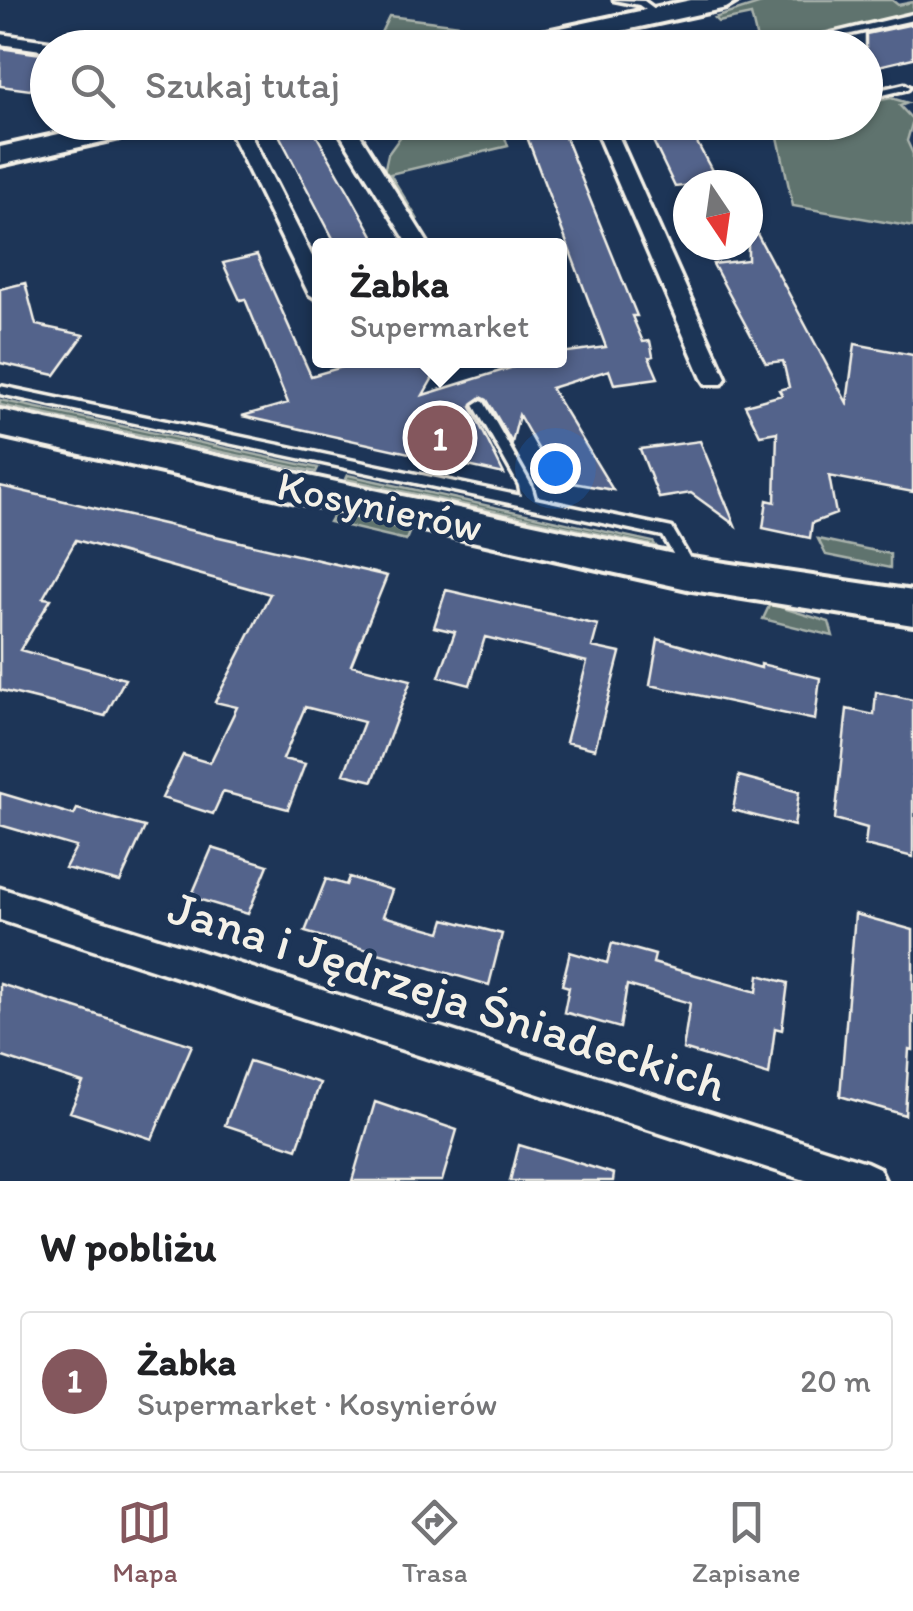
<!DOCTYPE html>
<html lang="pl">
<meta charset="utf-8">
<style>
:root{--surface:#fff;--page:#f6f6f6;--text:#202124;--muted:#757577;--line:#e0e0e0;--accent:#84575d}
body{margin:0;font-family:Itim,sans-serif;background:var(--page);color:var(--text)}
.compass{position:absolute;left:673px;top:170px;width:90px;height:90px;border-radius:50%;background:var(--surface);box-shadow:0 2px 8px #0004;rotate:167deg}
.you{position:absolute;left:555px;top:468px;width:35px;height:35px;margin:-25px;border:8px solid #fff;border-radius:50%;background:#1a73e8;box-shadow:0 0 0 15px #1a73e833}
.badge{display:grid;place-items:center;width:65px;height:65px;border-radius:50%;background:var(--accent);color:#fff;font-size:32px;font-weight:700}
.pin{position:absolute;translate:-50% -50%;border:5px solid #fff;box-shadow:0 2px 10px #0006}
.popup{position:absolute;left:312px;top:238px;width:255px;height:130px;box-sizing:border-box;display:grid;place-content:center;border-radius:10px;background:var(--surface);filter:drop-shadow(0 2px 8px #0005);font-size:32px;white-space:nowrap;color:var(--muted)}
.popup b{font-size:38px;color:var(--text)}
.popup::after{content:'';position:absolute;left:50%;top:100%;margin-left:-20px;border:20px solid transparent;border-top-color:var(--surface)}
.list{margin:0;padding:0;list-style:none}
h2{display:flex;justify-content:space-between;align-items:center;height:130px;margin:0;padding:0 40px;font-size:42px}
h2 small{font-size:32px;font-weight:400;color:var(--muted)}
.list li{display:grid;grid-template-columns:65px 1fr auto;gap:30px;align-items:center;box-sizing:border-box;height:140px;margin:0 20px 20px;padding:0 20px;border:2px solid var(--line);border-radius:10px}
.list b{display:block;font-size:38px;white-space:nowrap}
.list p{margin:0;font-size:32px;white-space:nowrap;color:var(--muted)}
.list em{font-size:32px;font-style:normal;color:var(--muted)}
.icon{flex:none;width:55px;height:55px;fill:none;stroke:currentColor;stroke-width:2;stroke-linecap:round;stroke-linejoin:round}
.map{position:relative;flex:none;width:913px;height:1181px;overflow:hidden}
.search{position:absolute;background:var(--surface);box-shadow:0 2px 8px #0004;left:30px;right:30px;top:30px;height:110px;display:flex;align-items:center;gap:25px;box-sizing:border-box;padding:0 35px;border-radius:55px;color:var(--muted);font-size:38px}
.sheet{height:290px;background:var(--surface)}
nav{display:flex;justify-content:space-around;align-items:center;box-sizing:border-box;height:140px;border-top:2px solid var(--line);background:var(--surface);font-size:28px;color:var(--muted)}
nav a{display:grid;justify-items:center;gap:5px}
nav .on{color:var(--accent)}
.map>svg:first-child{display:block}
.green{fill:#5e736e;stroke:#a9b2ab;stroke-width:2.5}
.building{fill:#53648b;stroke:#f4f1e8;stroke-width:2.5}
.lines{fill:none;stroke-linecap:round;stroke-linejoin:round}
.lane-casing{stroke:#f4f1e8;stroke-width:7}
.street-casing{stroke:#f4f1e8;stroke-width:7}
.secondary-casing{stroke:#f4f1e8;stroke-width:8}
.lane{fill:#1d3557;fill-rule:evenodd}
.street{fill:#1d3557;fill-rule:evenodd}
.secondary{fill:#1d3557;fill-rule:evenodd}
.labels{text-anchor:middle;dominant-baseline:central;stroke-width:9;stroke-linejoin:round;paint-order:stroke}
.street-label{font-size:42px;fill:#f4f1e8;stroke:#1d3557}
.near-street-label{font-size:50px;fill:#f4f1e8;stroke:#1d3557}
</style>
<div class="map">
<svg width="913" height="1181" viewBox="0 0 913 1181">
<rect width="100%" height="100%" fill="#1d3557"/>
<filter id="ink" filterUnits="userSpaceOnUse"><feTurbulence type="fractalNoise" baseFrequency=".01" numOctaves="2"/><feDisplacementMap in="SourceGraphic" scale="20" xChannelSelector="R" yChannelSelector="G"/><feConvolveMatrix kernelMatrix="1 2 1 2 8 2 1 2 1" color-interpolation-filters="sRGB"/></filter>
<g filter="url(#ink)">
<path class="green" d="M 771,0 L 892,0 L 898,5 L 913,2 L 913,13 L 759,48 L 751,15 L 718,22 L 714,18 Z
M 389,16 L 522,33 L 453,47 L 374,47 Z
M 891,98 L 908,103 L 900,106 L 913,120 L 907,141 L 913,154 L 913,227 L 793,206 L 775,123 L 866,122 L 866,103 Z
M 392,123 L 500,123 L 508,146 L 390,174 L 418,220 L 383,177 L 388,154 L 401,136 Z
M 0,400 L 318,468 L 316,472 L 0,405 Z
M 348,475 L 653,542 L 656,546 L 346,479 Z
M 338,507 L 408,522 L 411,528 L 406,540 L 329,522 Z
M 818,539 L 890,554 L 890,568 L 826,555 Z
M 770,604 L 829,622 L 833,636 L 763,619 Z"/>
<path class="building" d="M 913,24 L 913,58 L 866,69 L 866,34 Z
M 0,48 L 48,55 L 48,69 L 30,90 L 0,86 Z
M 644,122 L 686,122 L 718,182 L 675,187 Z
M 560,125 L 637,316 L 632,316 L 643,342 L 650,341 L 653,356 L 649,357 L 658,378 L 614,384 L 609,370 L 551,388 L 613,490 L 556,480 L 519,415 L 512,443 L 487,400 L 481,397 L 471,407 L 504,474 L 242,416 L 288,403 L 245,299 L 240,300 L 223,263 L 257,255 L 311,376 L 367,360 L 443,360 L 423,395 L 536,360 L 560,360 L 560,353 L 606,347 L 524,129 Z
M 311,126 L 350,194 L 379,246 L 337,246 L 327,227 L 278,133 Z
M 748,217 L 847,403 L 855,344 L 913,355 L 913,492 L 829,476 L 836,514 L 812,523 L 810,538 L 763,528 L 767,500 L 775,502 L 777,432 L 760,435 L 745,405 L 782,395 L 779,390 L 789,387 L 783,361 L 766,363 L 713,264 L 748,260 Z
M 25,283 L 36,325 L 84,335 L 55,375 L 0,363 L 0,289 Z
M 700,441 L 735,525 L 691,493 L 659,498 L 640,449 Z
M 0,486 L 387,576 L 351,665 L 411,680 L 373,781 L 344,774 L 364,722 L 305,707 L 283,759 L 305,764 L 288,809 L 223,792 L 213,814 L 162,798 L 183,755 L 210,763 L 237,707 L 215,702 L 270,594 L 76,540 L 43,598 L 51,599 L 20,650 L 125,679 L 105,716 L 0,690 Z
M 446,590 L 598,625 L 592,647 L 620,653 L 595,749 L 566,742 L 587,662 L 485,637 L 470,685 L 439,677 L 455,632 L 434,627 Z
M 658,639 L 761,668 L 761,664 L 820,678 L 815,720 L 650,685 Z
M 876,692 L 913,700 L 913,857 L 865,845 L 867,828 L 835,819 L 847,709 L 874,715 Z
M 739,776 L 799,792 L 794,826 L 733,810 Z
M 0,793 L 74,815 L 77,809 L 145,827 L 120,882 L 65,868 L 76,847 L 0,825 Z
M 212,848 L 268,865 L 248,914 L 191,897 Z
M 349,877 L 392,890 L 383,916 L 441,932 L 445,919 L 502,934 L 489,985 L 305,932 L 326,879 L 346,885 Z
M 855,914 L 913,930 L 913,1050 L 909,1049 L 905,1115 L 840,1096 Z
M 612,943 L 655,955 L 653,963 L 757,992 L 759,975 L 788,983 L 782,1030 L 775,1028 L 769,1075 L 683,1049 L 690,1003 L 627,985 L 620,1028 L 564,1012 L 569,987 L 562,985 L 570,952 L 607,963 Z
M 0,984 L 192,1045 L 152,1139 L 70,1112 L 83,1083 L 0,1056 Z
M 249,1061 L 320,1083 L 297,1149 L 225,1125 Z
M 375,1102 L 457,1130 L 442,1181 L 352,1181 Z
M 519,1145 L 614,1174 L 613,1181 L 510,1181 Z"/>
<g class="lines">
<defs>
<path id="lane" d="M 614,0 L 644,1 L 663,15 L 656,17 L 639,5 Z
M 913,14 L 913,20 L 788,48 L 770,48 Z
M 905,84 L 910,87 L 908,89 L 866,99 L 866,93 Z
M 0,386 L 521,496 L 519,485 L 474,405 L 480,401 L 484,402 L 531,485 L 535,499 L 672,528 L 696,569 L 694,573 L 684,573 L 663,536 L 0,394 Z"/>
<path id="street" d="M 0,34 L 62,43 L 71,48 L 48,48 L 48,51 L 0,44 Z
M 225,122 L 244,122 L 320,272 L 320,301 L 309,294 Z
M 333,122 L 352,122 L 429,245 L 409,245 Z
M 592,122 L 612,122 L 726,378 L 722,384 L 706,384 L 702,378 Z
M 0,888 L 866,1162 L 879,1168 L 885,1181 L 808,1181 L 0,920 Z"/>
<path id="secondary" d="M 691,0 L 739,0 L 726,8 L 544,48 L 492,48 L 505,40 Z
M 113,122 L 168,122 L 164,128 L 0,165 L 0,147 Z
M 0,410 L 692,558 L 913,591 L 913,625 L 692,590 L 0,436 Z"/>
</defs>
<use href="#lane" class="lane-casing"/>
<use href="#street" class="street-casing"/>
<use href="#secondary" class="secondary-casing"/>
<use href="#lane" class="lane"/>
<use href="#street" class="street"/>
<use href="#secondary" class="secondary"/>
</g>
</g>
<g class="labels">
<g class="street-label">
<text transform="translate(380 506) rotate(12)">Kosynierów</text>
</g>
<g class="near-street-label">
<text transform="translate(448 995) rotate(18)">Jana i Jędrzeja Śniadeckich</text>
</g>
</g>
</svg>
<svg class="compass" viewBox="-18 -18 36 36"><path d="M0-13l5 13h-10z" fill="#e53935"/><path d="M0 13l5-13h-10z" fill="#757577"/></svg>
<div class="you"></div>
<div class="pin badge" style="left:440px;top:438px">1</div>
<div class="popup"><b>Żabka</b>Supermarket</div>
<div class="search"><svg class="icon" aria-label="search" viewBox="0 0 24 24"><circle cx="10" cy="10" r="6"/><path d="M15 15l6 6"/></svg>Szukaj tutaj</div>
</div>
<section class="sheet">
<h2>W pobliżu<small></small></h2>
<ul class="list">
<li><span class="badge">1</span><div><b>Żabka</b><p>Supermarket · Kosynierów</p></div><em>20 m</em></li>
</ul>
</section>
<nav>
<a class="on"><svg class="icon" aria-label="map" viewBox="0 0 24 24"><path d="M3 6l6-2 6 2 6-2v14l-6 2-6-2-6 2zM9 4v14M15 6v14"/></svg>Mapa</a>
<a><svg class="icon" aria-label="directions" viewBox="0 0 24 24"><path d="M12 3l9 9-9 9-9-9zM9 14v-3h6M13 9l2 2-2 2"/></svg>Trasa</a>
<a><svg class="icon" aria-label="saved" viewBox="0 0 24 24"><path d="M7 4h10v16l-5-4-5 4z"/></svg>Zapisane</a>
</nav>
